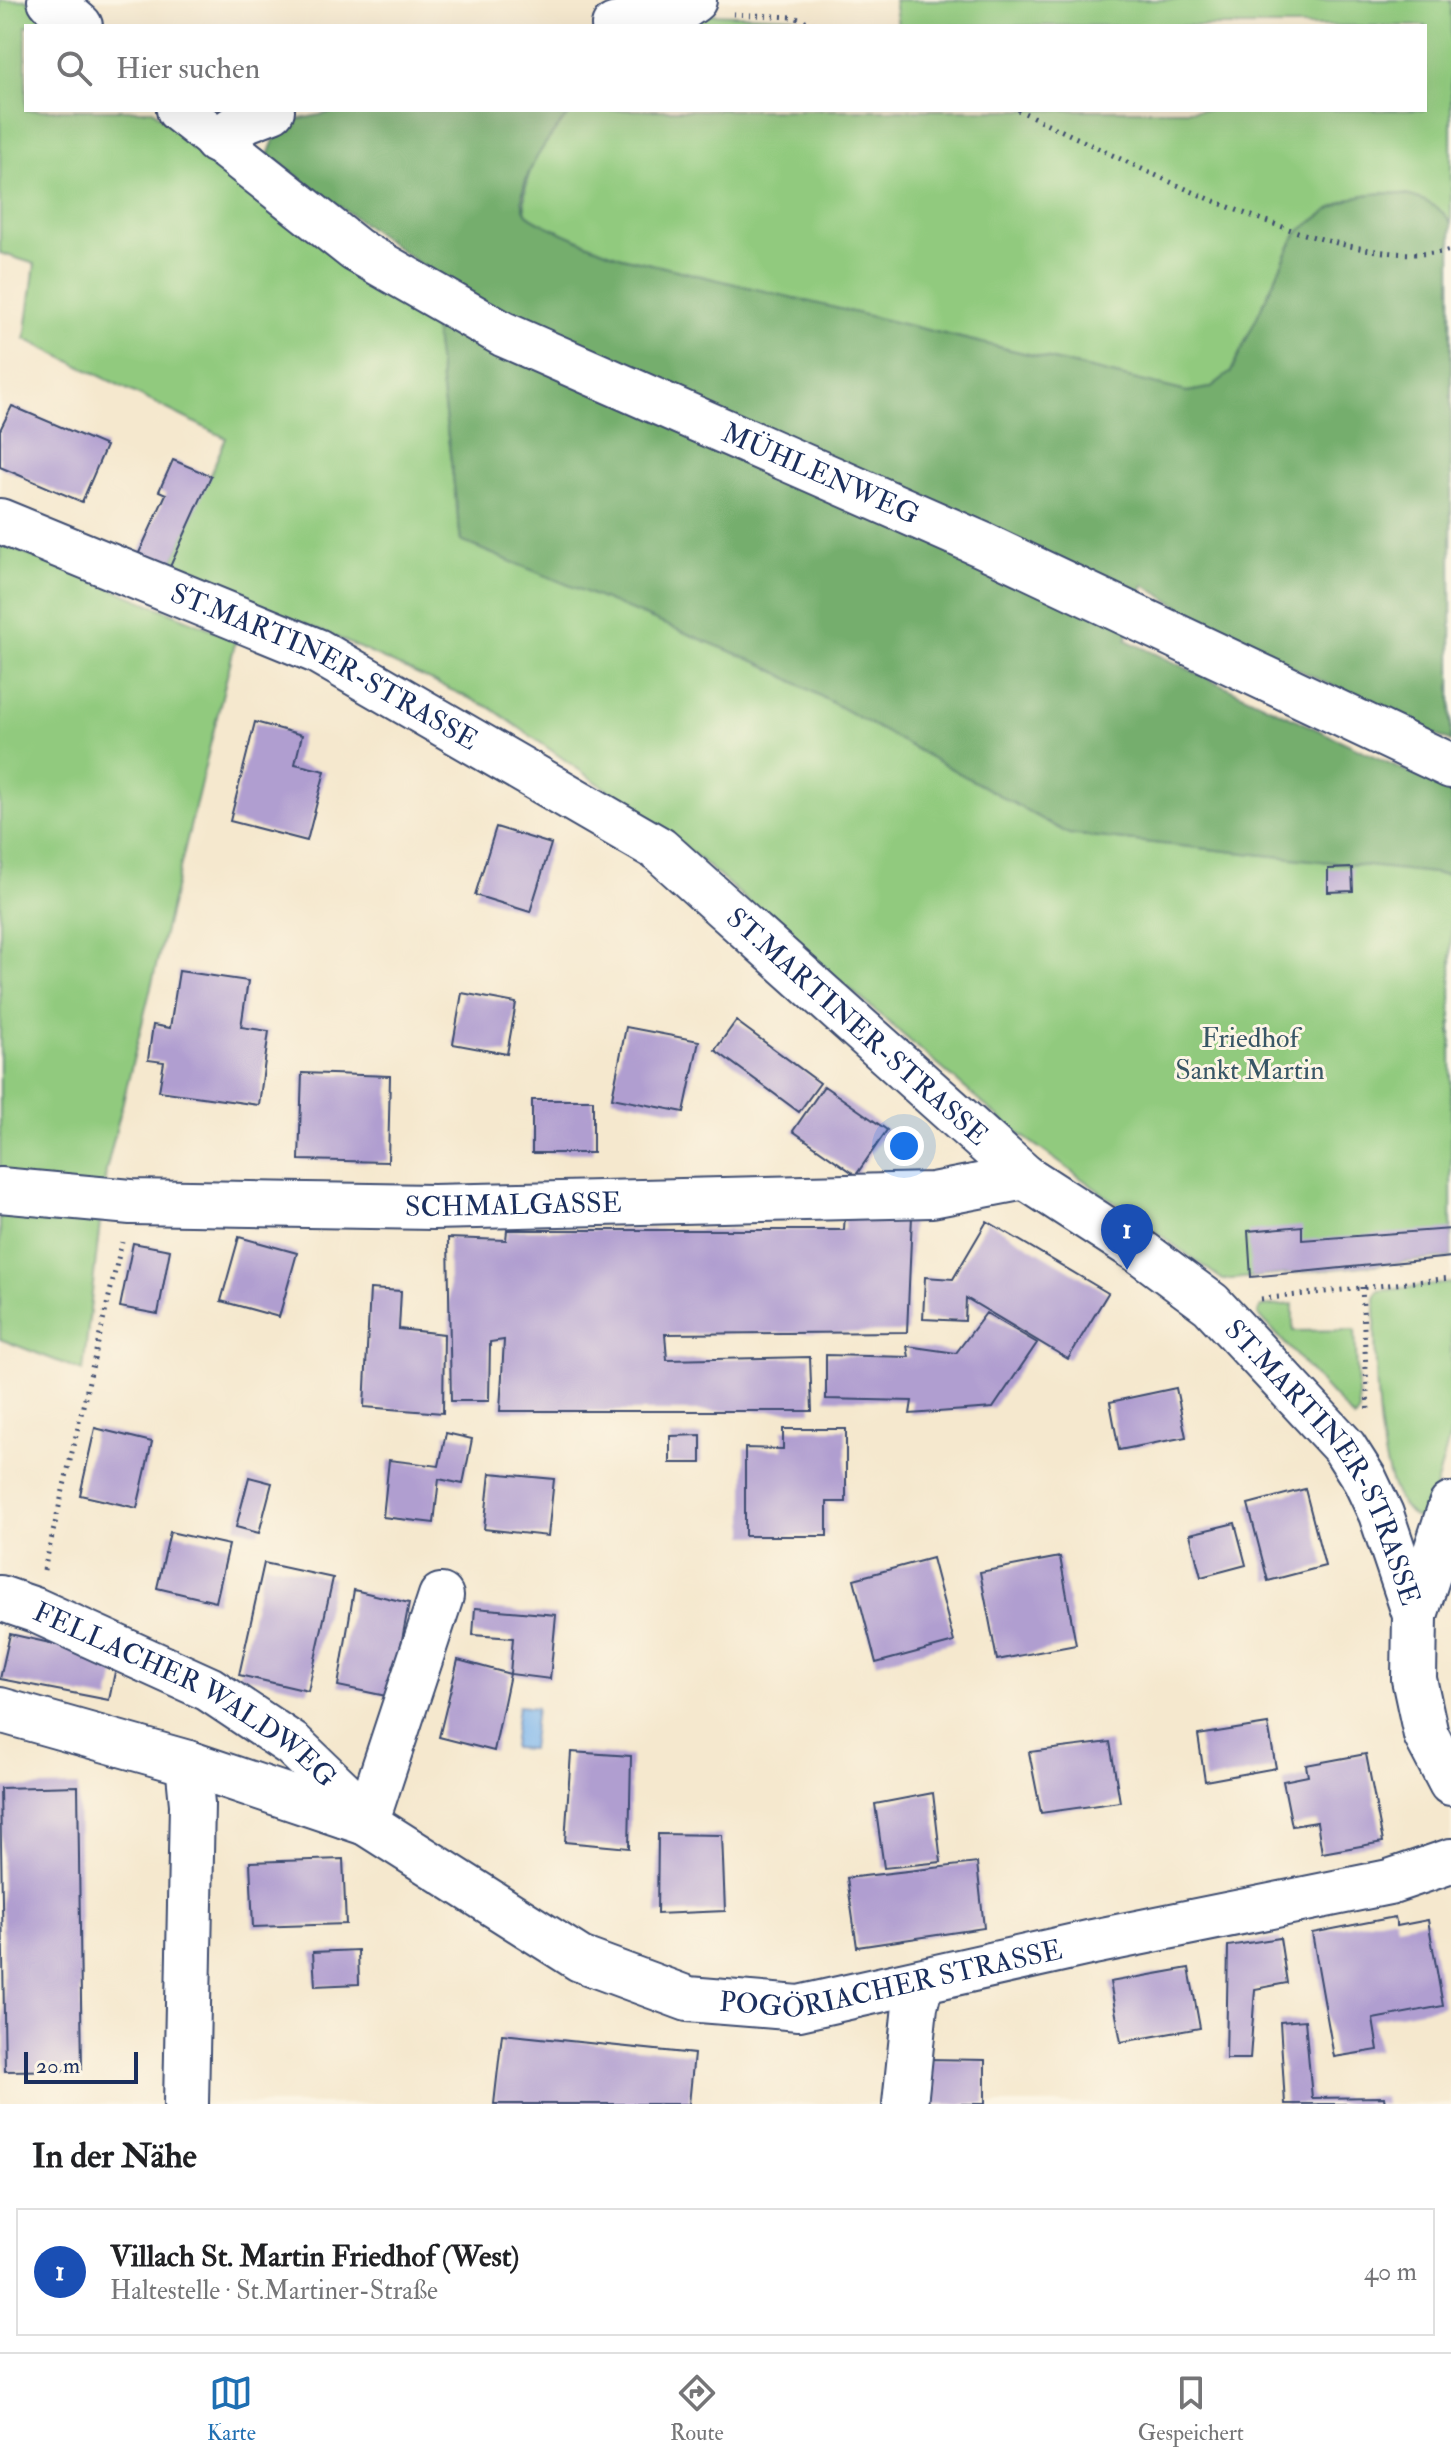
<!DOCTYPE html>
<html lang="de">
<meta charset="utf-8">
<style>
:root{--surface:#fff;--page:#f6f6f6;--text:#202124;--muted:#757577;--line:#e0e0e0;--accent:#1f6fb2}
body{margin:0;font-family:"IM FELL Double Pica",serif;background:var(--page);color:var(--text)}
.scale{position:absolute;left:24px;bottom:20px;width:114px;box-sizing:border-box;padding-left:8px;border:4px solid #1b2f5e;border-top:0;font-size:22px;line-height:28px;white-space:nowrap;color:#1b2f5e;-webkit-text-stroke:6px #fcf5e5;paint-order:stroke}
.you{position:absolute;left:904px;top:1146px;width:28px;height:28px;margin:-20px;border:6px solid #fff;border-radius:50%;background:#1a73e8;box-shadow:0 0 0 12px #1a73e833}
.badge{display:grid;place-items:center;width:52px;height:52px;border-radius:50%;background:var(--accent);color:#fff;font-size:26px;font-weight:700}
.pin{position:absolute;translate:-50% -66px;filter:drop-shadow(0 2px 4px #0008)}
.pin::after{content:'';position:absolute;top:42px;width:28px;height:24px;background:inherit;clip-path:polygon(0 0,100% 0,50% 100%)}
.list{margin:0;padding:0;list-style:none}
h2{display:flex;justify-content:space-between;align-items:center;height:104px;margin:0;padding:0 32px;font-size:34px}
h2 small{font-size:26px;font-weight:400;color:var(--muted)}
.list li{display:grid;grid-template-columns:52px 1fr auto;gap:24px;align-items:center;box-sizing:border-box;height:128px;margin:0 16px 16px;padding:0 16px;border:2px solid var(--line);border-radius:0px}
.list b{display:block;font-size:30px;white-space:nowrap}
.list p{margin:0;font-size:26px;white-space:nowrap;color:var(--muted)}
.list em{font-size:26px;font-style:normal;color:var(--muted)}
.icon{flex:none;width:44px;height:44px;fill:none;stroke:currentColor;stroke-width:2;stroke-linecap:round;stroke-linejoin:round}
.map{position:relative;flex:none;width:1451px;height:2104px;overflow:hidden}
.search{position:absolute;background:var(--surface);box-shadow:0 8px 32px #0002;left:24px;right:24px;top:24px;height:88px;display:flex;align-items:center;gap:20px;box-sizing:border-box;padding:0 28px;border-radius:0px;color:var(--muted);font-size:30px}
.sheet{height:248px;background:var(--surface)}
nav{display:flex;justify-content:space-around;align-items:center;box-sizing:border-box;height:112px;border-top:2px solid var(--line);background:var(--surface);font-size:22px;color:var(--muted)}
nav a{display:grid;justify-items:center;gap:4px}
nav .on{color:var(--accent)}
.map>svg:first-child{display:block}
.green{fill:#91ca7e;stroke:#567c6e;stroke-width:2}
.forest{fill:#74ae6d;stroke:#486e66;stroke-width:2}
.water{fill:#7db6ed;stroke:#4c72a6;stroke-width:2}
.building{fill:#b09ed0}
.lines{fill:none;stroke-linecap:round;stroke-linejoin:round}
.minor-casing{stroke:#3c4b6f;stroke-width:48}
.path{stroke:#3c4b6f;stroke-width:5;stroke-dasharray:2 6;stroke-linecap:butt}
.minor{stroke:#fff;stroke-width:44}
.labels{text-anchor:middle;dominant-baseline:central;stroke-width:6;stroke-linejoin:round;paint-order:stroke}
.street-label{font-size:28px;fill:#1b2f5e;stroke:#fcf5e5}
.park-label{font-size:28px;fill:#385666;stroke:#fcf5e5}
</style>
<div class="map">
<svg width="1451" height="2104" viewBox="0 0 1451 2104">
<rect width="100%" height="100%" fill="#fcf5e5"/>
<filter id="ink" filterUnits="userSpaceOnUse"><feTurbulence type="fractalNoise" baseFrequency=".0125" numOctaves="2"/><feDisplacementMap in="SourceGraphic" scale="16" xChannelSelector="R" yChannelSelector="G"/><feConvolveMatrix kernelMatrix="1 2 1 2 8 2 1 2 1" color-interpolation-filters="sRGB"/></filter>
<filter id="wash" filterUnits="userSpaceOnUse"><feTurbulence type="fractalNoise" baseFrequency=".006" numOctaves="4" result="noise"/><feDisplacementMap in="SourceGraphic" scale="32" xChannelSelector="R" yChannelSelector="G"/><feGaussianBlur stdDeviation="1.8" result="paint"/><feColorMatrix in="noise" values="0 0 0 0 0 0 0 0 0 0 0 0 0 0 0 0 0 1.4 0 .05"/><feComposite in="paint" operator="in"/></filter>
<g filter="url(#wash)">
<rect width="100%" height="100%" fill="#f5e8ce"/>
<path class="green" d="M 0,0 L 27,0 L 57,26 L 26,26 L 26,110 L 153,110 L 243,189 L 434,327 L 461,541 L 764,665 L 1069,834 L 1451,875 L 1451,1257 L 1223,1280 L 1010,1127 L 669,833 L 491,708 L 331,635 L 169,569 L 226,438 L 25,339 L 35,264 L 0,253 Z
M 894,0 L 1451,0 L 1451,223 C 1431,191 1375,186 1343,202 C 1326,211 1311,223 1296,234 L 1231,372 L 1210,388 L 1187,392 L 622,257 C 602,249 537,225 526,213 C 518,175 547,134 574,110 L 1425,110 L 1425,26 L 898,26 Z
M 710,14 L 793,17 L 821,26 L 658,26 Z
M 0,543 L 236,639 L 106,1171 L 83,1371 L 0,1339 Z
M 1451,1283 L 1451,1432 L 1429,1510 L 1417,1518 C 1370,1495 1376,1344 1375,1298 L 1378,1291 Z
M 1293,1304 L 1293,1331 L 1355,1330 L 1359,1412 L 1354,1419 L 1258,1314 L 1261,1307 Z"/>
<path class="forest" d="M 343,110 L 574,110 C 554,128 510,185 526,213 C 530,221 607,252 622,257 L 1187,392 L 1210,388 L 1231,372 L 1296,234 C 1311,223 1326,210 1343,202 C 1375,186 1432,191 1451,223 L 1451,742 L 1229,637 L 1144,585 L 1126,640 L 1451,792 L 1451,875 L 1069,834 L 764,665 L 461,541 L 434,327 L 436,276 L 268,155 L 278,130 L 300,119 Z"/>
<path class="water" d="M 518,1706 L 536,1708 L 531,1749 L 513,1748 Z"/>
<g id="blocks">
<path class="building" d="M 12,406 L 106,446 L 82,502 L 0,467 L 0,430 Z
M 173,460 L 211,476 L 169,569 L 138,555 L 166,494 L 159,491 Z
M 255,722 L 302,735 L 295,764 L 325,771 L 307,841 L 230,821 Z
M 496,827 L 551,844 L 530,912 L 475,895 Z
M 1352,868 L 1353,891 L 1328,892 L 1328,869 Z
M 179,971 L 248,981 L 241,1027 L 269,1031 L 259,1105 L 159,1091 L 164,1062 L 148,1060 L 153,1025 L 170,1028 Z
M 462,993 L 516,1003 L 507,1054 L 453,1044 Z
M 736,1021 L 820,1083 L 799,1112 L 715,1050 Z
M 626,1027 L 699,1041 L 684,1112 L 612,1098 Z
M 302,1073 L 390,1076 L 388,1162 L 299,1160 Z
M 824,1086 L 887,1130 L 856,1175 L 793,1131 Z
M 532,1100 L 593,1100 L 593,1153 L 532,1153 Z
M 845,1213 L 912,1216 L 907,1332 L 665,1334 L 667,1360 L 810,1357 L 812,1411 L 500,1411 L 504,1340 L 490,1342 L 489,1401 L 451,1401 L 448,1238 L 506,1240 L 507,1230 L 844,1230 Z
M 987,1221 L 1108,1293 L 1068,1359 L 966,1298 L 965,1321 L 923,1319 L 925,1277 L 953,1279 Z
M 1302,1226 L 1302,1240 L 1451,1229 L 1451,1257 L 1251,1277 L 1248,1231 Z
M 239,1237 L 297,1253 L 279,1317 L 221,1301 Z
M 133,1243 L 170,1250 L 158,1314 L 120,1307 Z
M 370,1289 L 401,1291 L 399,1329 L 444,1334 L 443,1413 L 364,1407 Z
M 986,1313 L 1037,1343 L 993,1408 L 910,1414 L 912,1401 L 826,1399 L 826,1355 L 909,1357 L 907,1346 L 956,1353 Z
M 1176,1388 L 1186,1437 L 1119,1450 L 1110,1402 Z
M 95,1428 L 152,1442 L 137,1508 L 80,1495 Z
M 783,1429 L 846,1429 L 846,1502 L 827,1502 L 827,1536 L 745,1536 L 745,1448 L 783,1449 Z
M 446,1433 L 472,1439 L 463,1484 L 439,1479 L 434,1523 L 383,1517 L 389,1460 L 439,1466 Z
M 701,1435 L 701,1463 L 670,1463 L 670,1436 Z
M 490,1473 L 554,1479 L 548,1536 L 484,1529 Z
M 249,1477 L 272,1483 L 259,1533 L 236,1527 Z
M 1305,1489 L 1325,1566 L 1268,1581 L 1248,1504 Z
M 1235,1523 L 1246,1565 L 1201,1577 L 1190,1534 Z
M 170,1532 L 229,1545 L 216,1602 L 157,1588 Z
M 1060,1557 L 1076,1645 L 997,1660 L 980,1572 Z
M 932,1558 L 954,1642 L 876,1663 L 854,1579 Z
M 264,1563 L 333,1578 L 308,1691 L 239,1675 Z
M 354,1590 L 409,1603 L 391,1697 L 338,1686 Z
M 475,1608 L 556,1615 L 550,1679 L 510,1674 L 513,1638 L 473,1635 Z
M 10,1634 L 72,1648 L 115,1672 L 109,1700 L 0,1679 Z
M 458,1660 L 510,1674 L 494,1751 L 439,1737 Z
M 1268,1724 L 1276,1768 L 1205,1781 L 1198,1735 Z
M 1110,1742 L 1120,1802 L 1041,1813 L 1029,1752 Z
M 571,1752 L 631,1756 L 629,1848 L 565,1842 Z
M 1366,1754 L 1383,1842 L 1322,1853 L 1317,1822 L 1292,1826 L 1283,1781 L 1308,1776 L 1306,1765 Z
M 78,1786 L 82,2070 L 5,2071 L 0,1788 Z
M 933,1793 L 941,1862 L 884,1868 L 875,1804 Z
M 658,1834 L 722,1835 L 725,1911 L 657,1914 Z
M 343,1859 L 346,1924 L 253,1927 L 250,1862 Z
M 977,1863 L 984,1928 L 857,1947 L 847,1878 Z
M 1395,1917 L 1397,1926 L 1428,1920 L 1443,2006 L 1373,2019 L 1378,2050 L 1334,2057 L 1312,1933 Z
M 1280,1938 L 1287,1983 L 1255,1989 L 1250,2059 L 1226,2059 L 1228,1946 Z
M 358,1950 L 359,1984 L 315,1986 L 313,1952 Z
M 1189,1968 L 1200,2028 L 1121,2042 L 1110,1982 Z
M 1305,2020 L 1312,2098 L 1384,2097 L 1385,2104 L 1285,2104 L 1280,2022 Z
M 502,2034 L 694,2054 L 689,2104 L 494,2104 Z
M 928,2059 L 985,2060 L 985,2104 L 927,2104 Z"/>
</g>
</g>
<g filter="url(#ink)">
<use href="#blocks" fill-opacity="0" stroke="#3c4b6f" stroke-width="2"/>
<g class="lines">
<defs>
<g id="minor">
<path d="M 50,0 L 80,26"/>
<path d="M 614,26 L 680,10 L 694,0"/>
<path id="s1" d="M 179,110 L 356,250 L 503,334 L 983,545 L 1451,766"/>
<path d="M 216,141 L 246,120 L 272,110"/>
<path id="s2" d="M 0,521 L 317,651 L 659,849 L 1025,1177 L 1141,1252 L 1211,1304 L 1344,1447 L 1365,1480 L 1381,1514 L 1415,1615 L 1414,1679 L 1426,1735 L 1451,1783"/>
<path id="s3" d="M 0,1190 L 131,1202 L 433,1207 L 932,1195 L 1025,1177"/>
<path id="s4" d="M 0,1598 L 35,1610 L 209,1689 L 293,1745 L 342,1792 L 346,1816"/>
<path d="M 1415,1615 L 1451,1505"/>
<path id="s5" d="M 0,1710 L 188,1763 L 366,1823 L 580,1959 L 688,1999 L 799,2008 L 1093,1942 L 1389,1882 L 1451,1861"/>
<path d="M 366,1823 L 441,1596"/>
<path d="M 186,2104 L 192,1804 L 188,1763"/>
<path d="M 905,2104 L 915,2006 L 921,1982"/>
</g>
</defs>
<use href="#minor" class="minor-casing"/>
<path class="path" d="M 733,14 L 793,17 L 821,26
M 1018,110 C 1123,158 1339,277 1451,250
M 1362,1287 L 1368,1411
M 1261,1299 L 1451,1278
M 44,1570 L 122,1242"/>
<use href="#minor" class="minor"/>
</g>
</g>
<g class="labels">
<g class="street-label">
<text stroke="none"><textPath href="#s1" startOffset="742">MÜHLENWEG</textPath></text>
<text stroke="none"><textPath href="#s2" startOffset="356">ST.MARTINER-STRASSE</textPath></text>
<text stroke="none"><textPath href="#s2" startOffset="1004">ST.MARTINER-STRASSE</textPath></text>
<text stroke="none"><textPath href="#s3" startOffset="514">SCHMALGASSE</textPath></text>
<text stroke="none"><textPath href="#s2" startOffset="1652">ST.MARTINER-STRASSE</textPath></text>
<text stroke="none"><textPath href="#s4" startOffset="210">FELLACHER WALDWEG</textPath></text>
<text stroke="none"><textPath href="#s5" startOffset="958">POGÖRIACHER STRASSE</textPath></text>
</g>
<g class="park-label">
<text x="1250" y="1038">Friedhof<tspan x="1250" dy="32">Sankt Martin</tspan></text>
</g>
</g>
</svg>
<div class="scale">20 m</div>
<div class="you"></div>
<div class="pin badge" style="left:1127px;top:1270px;background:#1a4fb4">1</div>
<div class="search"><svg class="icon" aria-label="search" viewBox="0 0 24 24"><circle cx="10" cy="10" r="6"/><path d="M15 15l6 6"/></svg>Hier suchen</div>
</div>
<section class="sheet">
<h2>In der Nähe<small></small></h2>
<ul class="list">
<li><span class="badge" style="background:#1a4fb4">1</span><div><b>Villach St. Martin Friedhof (West)</b><p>Haltestelle · St.Martiner-Straße</p></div><em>40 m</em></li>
</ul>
</section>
<nav>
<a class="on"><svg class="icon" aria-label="map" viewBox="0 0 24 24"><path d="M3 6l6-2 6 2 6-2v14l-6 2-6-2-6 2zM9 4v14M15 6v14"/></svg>Karte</a>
<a><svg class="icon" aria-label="directions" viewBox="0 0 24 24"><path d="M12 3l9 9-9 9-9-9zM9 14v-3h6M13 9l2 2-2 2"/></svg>Route</a>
<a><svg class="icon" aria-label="saved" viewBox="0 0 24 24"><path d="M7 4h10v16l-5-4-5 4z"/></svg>Gespeichert</a>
</nav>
